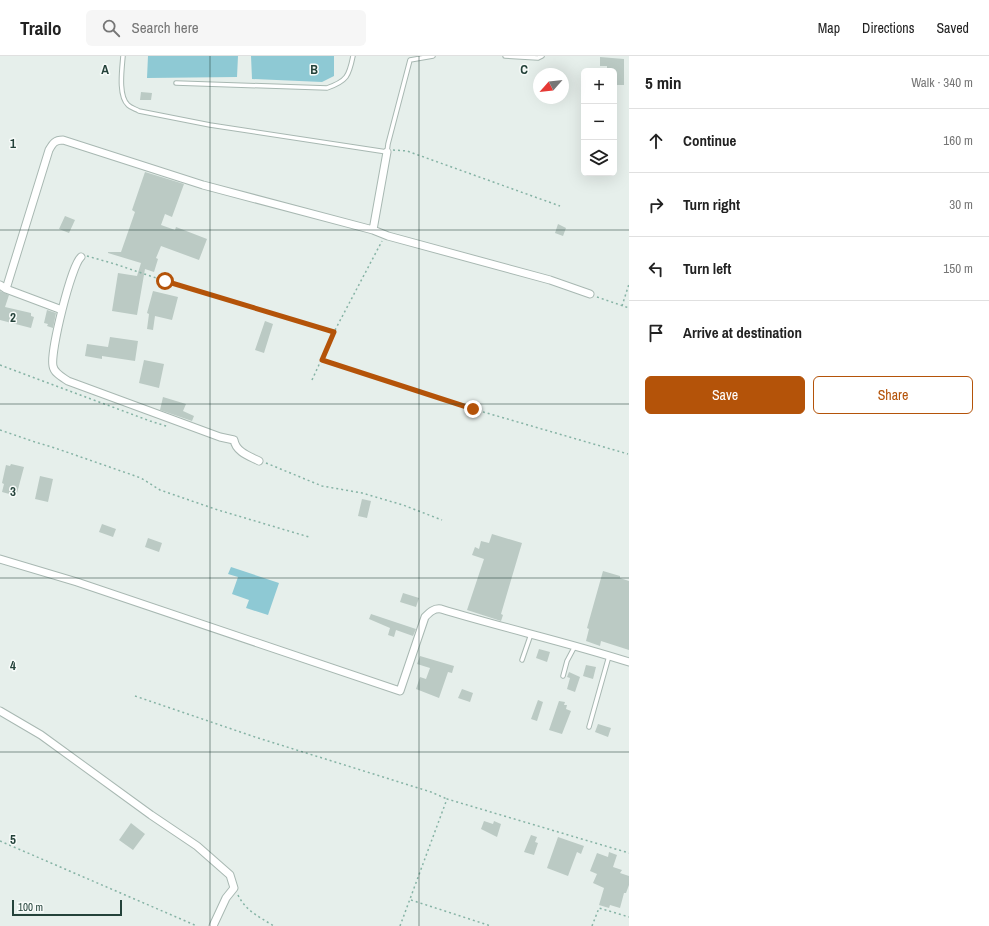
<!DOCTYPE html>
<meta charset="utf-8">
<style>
:root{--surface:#fff;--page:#f6f6f6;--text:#222;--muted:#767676;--line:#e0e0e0;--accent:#b45309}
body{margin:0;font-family:"Archivo Narrow",sans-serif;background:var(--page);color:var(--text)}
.controls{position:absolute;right:12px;top:12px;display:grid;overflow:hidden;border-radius:6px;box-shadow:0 4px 16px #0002}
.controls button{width:36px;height:36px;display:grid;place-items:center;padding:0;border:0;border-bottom:1px solid var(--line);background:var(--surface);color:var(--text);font:20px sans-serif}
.compass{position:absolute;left:533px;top:12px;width:36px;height:36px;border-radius:50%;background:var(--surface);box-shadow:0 4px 16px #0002;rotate:243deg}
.scale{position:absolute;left:12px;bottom:10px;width:110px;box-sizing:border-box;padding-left:4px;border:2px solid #24423a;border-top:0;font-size:11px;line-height:14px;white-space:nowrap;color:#24423a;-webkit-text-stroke:3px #f7fbf9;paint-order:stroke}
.stop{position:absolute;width:12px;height:12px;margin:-9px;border:3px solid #b45309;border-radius:50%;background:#fff}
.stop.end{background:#b45309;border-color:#fff;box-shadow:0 1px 4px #0008}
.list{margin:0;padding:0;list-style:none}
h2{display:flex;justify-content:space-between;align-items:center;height:52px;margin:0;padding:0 16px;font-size:17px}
h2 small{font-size:13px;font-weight:400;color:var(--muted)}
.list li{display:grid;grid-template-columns:26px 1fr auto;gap:12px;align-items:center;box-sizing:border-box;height:64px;padding:0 16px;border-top:1px solid var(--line)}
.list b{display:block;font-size:15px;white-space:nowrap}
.list em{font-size:13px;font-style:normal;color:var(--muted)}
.actions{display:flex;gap:8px;padding:12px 16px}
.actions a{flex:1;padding:9px 0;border:1px solid var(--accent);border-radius:6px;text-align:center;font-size:14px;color:var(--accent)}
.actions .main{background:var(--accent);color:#fff}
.icon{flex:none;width:22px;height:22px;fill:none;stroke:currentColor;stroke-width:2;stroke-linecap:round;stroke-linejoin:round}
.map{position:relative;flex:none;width:629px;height:870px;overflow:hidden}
header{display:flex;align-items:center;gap:24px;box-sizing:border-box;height:56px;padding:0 20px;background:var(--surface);border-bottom:1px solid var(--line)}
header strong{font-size:19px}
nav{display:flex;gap:22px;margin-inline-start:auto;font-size:14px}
.search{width:280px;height:36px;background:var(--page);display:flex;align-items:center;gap:10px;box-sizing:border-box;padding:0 14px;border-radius:6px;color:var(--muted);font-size:15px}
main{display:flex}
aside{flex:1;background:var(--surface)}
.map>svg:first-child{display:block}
.water{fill:#8ec9d4}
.building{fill:#bbcac4}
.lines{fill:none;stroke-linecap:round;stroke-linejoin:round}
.service-casing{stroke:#a8b8b2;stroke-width:5.5}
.minor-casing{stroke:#a8b8b2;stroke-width:9}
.path{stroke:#86b3a5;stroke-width:1.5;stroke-dasharray:2 3;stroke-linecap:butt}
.service{stroke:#fff;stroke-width:3.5}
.minor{stroke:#fff;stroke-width:7}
.route{stroke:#b45309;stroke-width:5}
.grid{fill:none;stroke:#24423a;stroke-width:1;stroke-opacity:0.55}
.grid-label{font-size:13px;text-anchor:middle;font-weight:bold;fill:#24423a;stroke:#f7fbf9;stroke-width:3;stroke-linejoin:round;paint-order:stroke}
</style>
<header>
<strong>Trailo</strong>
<div class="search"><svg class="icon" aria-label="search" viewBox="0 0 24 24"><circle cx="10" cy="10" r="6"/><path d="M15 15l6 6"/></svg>Search here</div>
<nav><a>Map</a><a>Directions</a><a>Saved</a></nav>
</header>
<main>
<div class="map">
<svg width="629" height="870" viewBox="0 0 629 870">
<rect width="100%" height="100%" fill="#e6efeb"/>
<path class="water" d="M 148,0 L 238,0 L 237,21 L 147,22 Z
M 251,0 L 334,0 L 334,20 L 322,26 L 252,23 Z
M 231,511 L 279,527 L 268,559 L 246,552 L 249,544 L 232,538 L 238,521 L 228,518 Z"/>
<path class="building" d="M 600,1 L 624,3 L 624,29 L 614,29 L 614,15 L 607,15 L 607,10 L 600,10 Z
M 141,36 L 152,37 L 151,44 L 140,44 Z
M 145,116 L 184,128 L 172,161 L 165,158 L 161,169 L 175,174 L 176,171 L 207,183 L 199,204 L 161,190 L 156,202 L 158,203 L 154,216 L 145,213 L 137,259 L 112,255 L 118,217 L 137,220 L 141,207 L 108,197 L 108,196 L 121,196 L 135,156 L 132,154 Z
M 65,160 L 75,164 L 69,177 L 59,173 Z
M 558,168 L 566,172 L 563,180 L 555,177 Z
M 0,235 L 9,239 L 5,251 L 31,257 L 31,260 L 34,261 L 31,272 L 0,264 Z
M 153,235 L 178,241 L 172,264 L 155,260 L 153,274 L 147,273 L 149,258 L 147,257 Z
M 47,254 L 56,257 L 53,272 L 47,270 L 48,268 L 44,267 Z
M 265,265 L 273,268 L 264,297 L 255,294 Z
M 110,281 L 138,285 L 135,305 L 102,300 L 102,303 L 85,300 L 87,288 L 108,291 Z
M 144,304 L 164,308 L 159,332 L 139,327 Z
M 163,341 L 186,348 L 183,355 L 194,360 L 192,365 L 160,354 Z
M 11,408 L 24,411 L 17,437 L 14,436 L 13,439 L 2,436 L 4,428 L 2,427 L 6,409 L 10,410 Z
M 40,420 L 53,423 L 48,446 L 35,443 Z
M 362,443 L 371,445 L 367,462 L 358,460 Z
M 102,468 L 116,473 L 113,481 L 99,476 Z
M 492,478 L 522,487 L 501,558 L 503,559 L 501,565 L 467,554 L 484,503 L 472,499 L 475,491 L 479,493 L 481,485 L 489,487 Z
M 148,482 L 162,487 L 159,496 L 145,491 Z
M 603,515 L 620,520 L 620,522 L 629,525 L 629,594 L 601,585 L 600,590 L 586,585 L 589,573 L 587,572 Z
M 403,537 L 419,542 L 416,551 L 400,546 Z
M 371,558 L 416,573 L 413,580 L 396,574 L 394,581 L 388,579 L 390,572 L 369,563 Z
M 539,593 L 550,596 L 547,606 L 536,602 Z
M 420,600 L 454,610 L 452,617 L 448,616 L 439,642 L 416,633 L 420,621 L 426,623 L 430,612 L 417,608 Z
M 586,609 L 596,611 L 593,623 L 583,620 Z
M 569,616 L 580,621 L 575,636 L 567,633 L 570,622 L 567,621 Z
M 462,633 L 473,637 L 470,646 L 458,642 Z
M 538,644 L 543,646 L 537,665 L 531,663 Z
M 559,645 L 565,646 L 564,649 L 567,649 L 566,653 L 571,655 L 562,678 L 549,674 Z
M 598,668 L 611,672 L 608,681 L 595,676 Z
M 484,765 L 493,768 L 494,765 L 501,768 L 497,781 L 481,773 Z
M 131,767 L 145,778 L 133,794 L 119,784 Z
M 531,779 L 537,781 L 535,786 L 538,787 L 534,799 L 524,796 Z
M 558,781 L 584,790 L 581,798 L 577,796 L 568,820 L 547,812 Z
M 609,796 L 617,799 L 613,811 L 622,814 L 620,817 L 629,820 L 629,829 L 626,837 L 624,837 L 620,852 L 610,849 L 609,852 L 599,849 L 604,832 L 593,827 L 597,818 L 590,815 L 597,797 L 608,801 Z"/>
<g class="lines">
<defs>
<path id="service" d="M 123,0 C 122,13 118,40 128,49 C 131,52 136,53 139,55 L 210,69 L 387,96 L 388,88 L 410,4 L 433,0
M 505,0 L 538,2 L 542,0
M 176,27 L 327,32 C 347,25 349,20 353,0
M 522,604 L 531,578
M 563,620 L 567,605 L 575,590
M 589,671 L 609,600"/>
<path id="minor" d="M 373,174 L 387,96
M 81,201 C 71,210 50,296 53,310 C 54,317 62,321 68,325 L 220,381 L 234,384 C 236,396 249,400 259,405
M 0,229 L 6,233 L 62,254
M 6,233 L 49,94 C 53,87 55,84 63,84 L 203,129 L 373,174 L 388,180 L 550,224 L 590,238
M 0,503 L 77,526 L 400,635 L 425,561 C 430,556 434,552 441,553 C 503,572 567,586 629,606
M 0,655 L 41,679 L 151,759 L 197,790 L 230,819 L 234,832 L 226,842 L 213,870"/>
</defs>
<use href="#service" class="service-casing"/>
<use href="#minor" class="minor-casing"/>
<path class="path" d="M 393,94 L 407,95 L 560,150
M 87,200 L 115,208 L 165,225 L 334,276
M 597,241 L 629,252
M 622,250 L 629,228
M 321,304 L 473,353 L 628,398
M 0,309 L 150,365 L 169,371
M 312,324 L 334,276 L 382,185
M 0,374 L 35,386 L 55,392 L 141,422 L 160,434 L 218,454 L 309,481
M 266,407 L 322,430 L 362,437 L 403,449 L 442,464
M 135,640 L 255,681 L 431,736 L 447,743
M 0,785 L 197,870
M 238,839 C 245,854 259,861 274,870
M 411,844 L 491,870
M 400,870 L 447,743 L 629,797
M 592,870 L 599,852 L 629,861"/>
<use href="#service" class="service"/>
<use href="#minor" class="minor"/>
</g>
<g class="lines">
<path class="route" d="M 165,225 L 334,276 L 322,304 L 473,353"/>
</g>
<path class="grid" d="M 210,0 L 210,870M 419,0 L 419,870M 0,174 L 629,174M 0,348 L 629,348M 0,522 L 629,522M 0,696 L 629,696"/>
<g class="grid-label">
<text x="105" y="18">A</text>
<text x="314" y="18">B</text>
<text x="524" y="18">C</text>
<text x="13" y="92">1</text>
<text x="13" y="266">2</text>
<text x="13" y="440">3</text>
<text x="13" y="614">4</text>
<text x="13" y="788">5</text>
</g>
</svg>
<div class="controls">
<button>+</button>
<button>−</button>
<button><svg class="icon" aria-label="layers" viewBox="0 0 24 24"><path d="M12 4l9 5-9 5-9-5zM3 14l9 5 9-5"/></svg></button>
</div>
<svg class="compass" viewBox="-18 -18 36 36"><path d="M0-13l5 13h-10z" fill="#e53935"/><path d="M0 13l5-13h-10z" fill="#767676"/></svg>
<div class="scale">100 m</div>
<div class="stop" style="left:165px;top:225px"></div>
<div class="stop end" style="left:473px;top:353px"></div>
</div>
<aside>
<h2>5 min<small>Walk · 340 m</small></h2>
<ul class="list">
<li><svg class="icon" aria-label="ahead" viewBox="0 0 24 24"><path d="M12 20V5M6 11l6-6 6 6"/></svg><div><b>Continue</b></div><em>160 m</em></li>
<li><svg class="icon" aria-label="right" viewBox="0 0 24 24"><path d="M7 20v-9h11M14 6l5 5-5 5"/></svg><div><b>Turn right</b></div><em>30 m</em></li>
<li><svg class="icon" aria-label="left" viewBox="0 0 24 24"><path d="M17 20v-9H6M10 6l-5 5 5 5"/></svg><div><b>Turn left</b></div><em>150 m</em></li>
<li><svg class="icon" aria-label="arrive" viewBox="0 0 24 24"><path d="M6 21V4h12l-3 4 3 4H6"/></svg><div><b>Arrive at destination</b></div></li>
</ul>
<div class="actions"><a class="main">Save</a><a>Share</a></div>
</aside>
</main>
